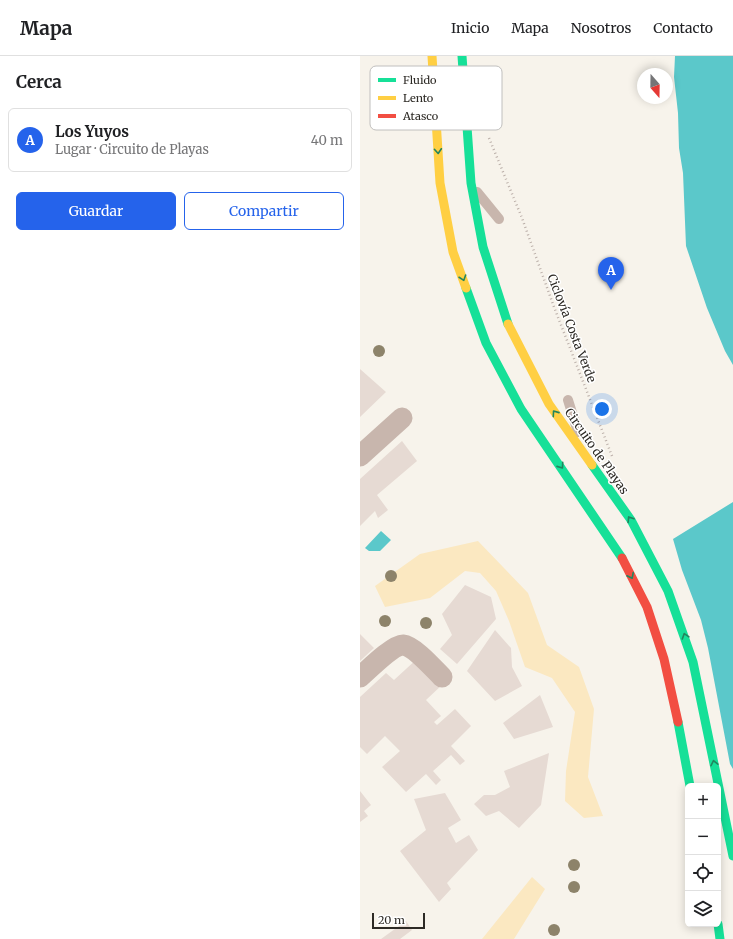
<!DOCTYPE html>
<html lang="es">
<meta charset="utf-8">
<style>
:root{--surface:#fff;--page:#f6f6f6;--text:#202124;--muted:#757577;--line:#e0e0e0;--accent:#2563eb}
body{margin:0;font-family:Merriweather,serif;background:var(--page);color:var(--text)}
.controls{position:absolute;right:12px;bottom:12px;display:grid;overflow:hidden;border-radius:6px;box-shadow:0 2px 10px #0003}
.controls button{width:36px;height:36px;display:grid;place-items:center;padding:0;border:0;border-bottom:1px solid var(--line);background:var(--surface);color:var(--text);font:20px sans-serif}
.compass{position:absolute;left:277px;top:12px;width:36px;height:36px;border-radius:50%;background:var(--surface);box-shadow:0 2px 10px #0003;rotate:160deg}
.scale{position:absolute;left:12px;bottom:10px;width:53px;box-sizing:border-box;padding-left:4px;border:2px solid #2d2a25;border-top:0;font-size:11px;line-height:14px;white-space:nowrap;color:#2d2a25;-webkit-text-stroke:3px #fff;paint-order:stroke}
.you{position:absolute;left:242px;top:353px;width:14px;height:14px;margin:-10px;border:3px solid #fff;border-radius:50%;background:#1a73e8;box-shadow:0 0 0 6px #1a73e833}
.badge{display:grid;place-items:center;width:26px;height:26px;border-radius:50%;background:var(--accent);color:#fff;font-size:13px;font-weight:700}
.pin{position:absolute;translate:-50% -33px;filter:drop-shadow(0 1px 2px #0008)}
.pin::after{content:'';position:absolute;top:21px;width:14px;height:12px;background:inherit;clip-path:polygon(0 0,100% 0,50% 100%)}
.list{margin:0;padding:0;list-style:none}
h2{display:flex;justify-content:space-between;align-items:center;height:52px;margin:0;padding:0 16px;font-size:17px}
h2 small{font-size:13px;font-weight:400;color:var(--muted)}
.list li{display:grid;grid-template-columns:26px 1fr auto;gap:12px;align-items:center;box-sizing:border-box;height:64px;margin:0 8px 8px;padding:0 8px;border:1px solid var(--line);border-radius:6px}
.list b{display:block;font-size:15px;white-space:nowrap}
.list p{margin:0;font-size:13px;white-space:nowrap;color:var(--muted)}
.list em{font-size:13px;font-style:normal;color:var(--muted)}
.actions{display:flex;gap:8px;padding:12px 16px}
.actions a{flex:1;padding:9px 0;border:1px solid var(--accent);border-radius:6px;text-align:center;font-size:14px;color:var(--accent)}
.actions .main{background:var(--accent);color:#fff}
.icon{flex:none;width:22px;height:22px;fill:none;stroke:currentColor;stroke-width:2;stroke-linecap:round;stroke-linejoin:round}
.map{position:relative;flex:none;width:373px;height:883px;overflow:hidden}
header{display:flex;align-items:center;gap:24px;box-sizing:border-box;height:56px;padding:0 20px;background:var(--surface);border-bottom:1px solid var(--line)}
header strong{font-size:19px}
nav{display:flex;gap:22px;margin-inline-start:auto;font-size:14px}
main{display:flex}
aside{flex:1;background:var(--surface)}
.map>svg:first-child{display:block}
.green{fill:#fbe8c1}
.water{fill:#5bc8ca}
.building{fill:#e6dad3}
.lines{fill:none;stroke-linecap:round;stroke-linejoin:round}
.path{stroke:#bcb0aa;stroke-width:2.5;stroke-dasharray:1 3;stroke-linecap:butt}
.lane{stroke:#c8b6ad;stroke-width:10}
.street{stroke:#c8b6ad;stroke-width:21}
.fast{stroke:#16e098;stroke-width:9}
.slow{stroke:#ffcf43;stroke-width:9}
.jam{stroke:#f24e42;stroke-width:9}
.tree{fill:#8d836a}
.oneway{stroke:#22855e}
.labels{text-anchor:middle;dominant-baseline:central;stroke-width:3;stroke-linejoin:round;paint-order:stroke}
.street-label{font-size:12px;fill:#2d2a25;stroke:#fff}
.key{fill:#fff;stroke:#c0bfbe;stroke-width:1}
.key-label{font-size:11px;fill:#2d2a25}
</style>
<header>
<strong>Mapa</strong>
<nav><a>Inicio</a><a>Mapa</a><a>Nosotros</a><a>Contacto</a></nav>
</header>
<main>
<aside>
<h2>Cerca<small></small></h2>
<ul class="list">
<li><span class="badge">A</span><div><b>Los Yuyos</b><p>Lugar · Circuito de Playas</p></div><em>40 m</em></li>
</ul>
<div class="actions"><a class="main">Guardar</a><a>Compartir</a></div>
</aside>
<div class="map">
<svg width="373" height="883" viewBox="0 0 373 883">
<rect width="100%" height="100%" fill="#f7f3eb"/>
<path class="green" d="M 118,485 L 168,537 L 187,589 L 219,611 L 234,653 L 228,721 L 243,760 L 224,762 L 205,745 L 206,715 L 215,656 L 192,622 L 165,611 L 149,565 L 136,535 L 120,517 L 105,515 L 70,542 L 25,551 L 15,530 L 60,498 Z
M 172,821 L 185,833 L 154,883 L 122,883 Z"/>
<path class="water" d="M 315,0 L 373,0 L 373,309 L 365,295 L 347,252 L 326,190 L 323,117 L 319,92 L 318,57 L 314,21 Z
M 373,446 L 373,713 L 370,708 L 348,592 L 341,564 L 322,514 L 313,483 Z
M 21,475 L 31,484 L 20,495 L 9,495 L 5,492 Z"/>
<path class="building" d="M 0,313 L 26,336 L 0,361 Z
M 42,385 L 57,405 L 17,439 L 28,454 L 18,462 L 15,455 L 0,470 L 0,423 Z
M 105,529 L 131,541 L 136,563 L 97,608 L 80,593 L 92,579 L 82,558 Z
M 135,574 L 151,592 L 152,611 L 162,630 L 135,645 L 107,615 Z
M 0,578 L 14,592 L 0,605 Z
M 58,602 L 83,628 L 66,644 L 81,660 L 74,666 L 77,669 L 95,653 L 111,670 L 91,690 L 105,705 L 100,709 L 91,699 L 73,715 L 81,724 L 76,729 L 66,718 L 46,736 L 22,711 L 40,695 L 25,680 L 7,698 L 0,691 L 0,641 L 26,617 L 34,624 Z
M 180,639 L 193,671 L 154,683 L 143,667 Z
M 189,697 L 181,749 L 159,772 L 139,755 L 126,760 L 114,748 L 124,739 L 135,739 L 150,731 L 144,715 Z
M 0,735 L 11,749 L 4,755 L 8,760 L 0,766 Z
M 85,737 L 101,764 L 88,772 L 96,787 L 109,779 L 118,794 L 87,827 L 91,833 L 79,846 L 40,795 L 66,774 L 54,743 Z
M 46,865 L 52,874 L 40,883 L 21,883 Z"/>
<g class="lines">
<path class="path" d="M 129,82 L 162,162 L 194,251 L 252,400"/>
<path class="lane" d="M 117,136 L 139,163
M 208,344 L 218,376"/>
<path class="street" d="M 0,400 L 42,362
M 0,621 C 8,614 33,589 43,589 C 54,590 74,613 82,621"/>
<path class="fast" d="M 102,0 L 111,127 L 123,191 L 148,268
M 106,232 L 126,287 L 161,353 L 262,502
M 232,409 L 271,464 L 308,535 L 333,606 L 373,800
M 318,666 L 330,730
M 358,868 L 360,883"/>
<path class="slow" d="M 72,0 L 80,127 L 93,196 L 106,232
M 148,268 L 189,348 L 232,409"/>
<path class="jam" d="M 262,502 L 287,551 L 304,603 L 318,666"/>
</g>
<g class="tree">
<circle cx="19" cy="295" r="6"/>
<circle cx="31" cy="520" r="6"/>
<circle cx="25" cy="565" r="6"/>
<circle cx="66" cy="567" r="6"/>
<circle cx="214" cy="809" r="6"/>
<circle cx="214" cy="831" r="6"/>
<circle cx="194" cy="874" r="6"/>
</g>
<defs><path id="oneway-chevron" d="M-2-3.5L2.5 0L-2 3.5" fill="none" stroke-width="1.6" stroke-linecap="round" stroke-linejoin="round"/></defs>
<g class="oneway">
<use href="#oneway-chevron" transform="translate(78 95) rotate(86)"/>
<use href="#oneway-chevron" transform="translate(103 222) rotate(71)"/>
<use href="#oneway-chevron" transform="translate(195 357) rotate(-125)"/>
<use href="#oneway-chevron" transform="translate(201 410) rotate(55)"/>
<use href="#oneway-chevron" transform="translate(270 463) rotate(-122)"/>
<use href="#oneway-chevron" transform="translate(271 520) rotate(63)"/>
<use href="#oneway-chevron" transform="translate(325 580) rotate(-108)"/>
<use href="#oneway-chevron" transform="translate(354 707) rotate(-102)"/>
</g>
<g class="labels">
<g class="street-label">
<text transform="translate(212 272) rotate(69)">Ciclovía Costa Verde</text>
<text transform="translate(237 395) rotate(55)">Circuito de Playas</text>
</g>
</g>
<rect x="10" y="10" width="132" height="64" rx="6" class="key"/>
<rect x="18" y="22" width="18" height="4" fill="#16e098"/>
<rect x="18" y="40" width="18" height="4" fill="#ffcf43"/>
<rect x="18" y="58" width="18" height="4" fill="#f24e42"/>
<g class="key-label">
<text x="43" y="28">Fluido</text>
<text x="43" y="46">Lento</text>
<text x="43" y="64">Atasco</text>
</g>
</svg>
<div class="controls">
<button>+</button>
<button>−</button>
<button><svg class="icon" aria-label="locate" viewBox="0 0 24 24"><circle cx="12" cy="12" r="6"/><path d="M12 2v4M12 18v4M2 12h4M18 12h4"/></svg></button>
<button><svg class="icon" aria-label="layers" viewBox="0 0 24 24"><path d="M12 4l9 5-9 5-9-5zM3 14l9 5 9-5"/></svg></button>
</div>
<svg class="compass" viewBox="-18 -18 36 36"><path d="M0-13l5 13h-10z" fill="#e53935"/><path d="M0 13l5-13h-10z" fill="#757577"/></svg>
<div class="scale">20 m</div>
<div class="you"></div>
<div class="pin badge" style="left:251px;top:234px">A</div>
</div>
</main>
